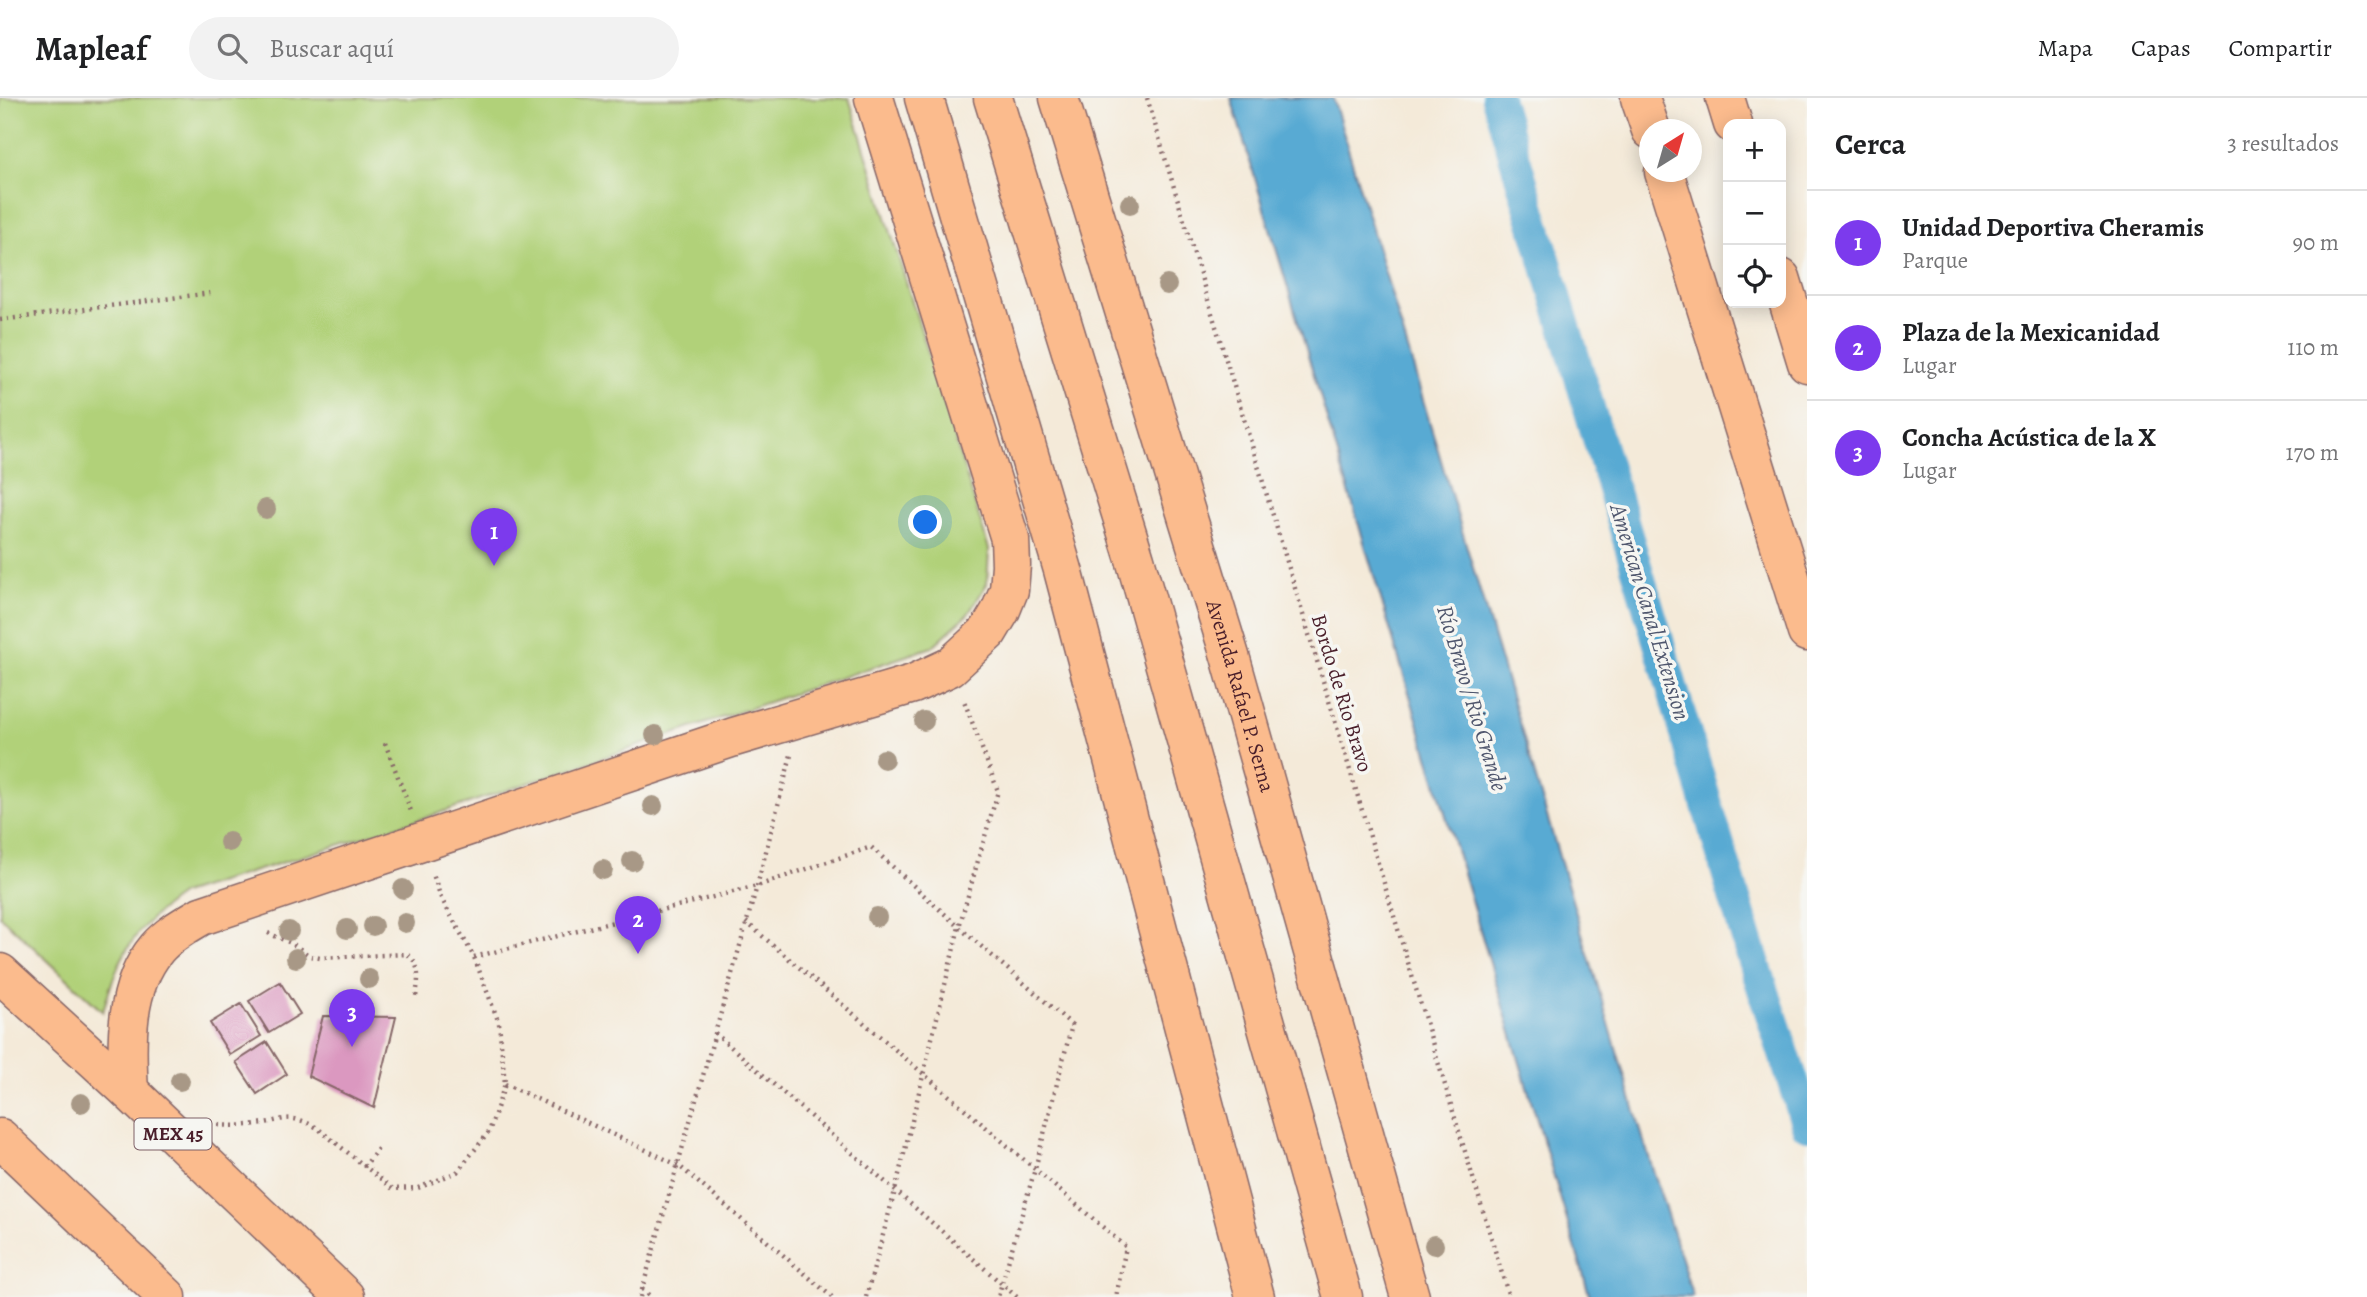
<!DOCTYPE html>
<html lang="es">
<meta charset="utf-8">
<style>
:root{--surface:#fff;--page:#f2f2f2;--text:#202124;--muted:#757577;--line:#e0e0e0;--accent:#7c3aed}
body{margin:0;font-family:Alegreya,serif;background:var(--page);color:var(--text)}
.controls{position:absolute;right:21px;top:21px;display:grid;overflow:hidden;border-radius:14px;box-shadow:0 4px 18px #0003}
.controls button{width:63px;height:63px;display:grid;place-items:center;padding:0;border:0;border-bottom:2px solid var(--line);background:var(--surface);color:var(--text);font:35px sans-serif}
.compass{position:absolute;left:1639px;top:21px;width:63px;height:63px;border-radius:50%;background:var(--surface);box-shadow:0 4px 18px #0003;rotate:37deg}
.you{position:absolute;left:926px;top:425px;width:24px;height:24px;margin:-18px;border:5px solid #fff;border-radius:50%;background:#1a73e8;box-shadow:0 0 0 10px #1a73e833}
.badge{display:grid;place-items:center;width:46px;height:46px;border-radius:50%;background:var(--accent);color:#fff;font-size:23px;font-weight:700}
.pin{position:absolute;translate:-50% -58px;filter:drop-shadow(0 2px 4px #0008)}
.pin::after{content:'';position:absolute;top:37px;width:24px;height:21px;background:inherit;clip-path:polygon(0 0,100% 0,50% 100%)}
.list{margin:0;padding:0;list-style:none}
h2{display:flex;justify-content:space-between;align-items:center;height:91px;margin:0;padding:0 28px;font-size:30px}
h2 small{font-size:23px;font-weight:400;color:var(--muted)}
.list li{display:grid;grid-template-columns:46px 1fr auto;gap:21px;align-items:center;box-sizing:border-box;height:105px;padding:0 28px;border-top:2px solid var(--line)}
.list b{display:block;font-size:26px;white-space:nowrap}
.list p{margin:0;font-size:23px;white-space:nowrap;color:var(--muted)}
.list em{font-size:23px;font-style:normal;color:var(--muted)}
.icon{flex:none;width:38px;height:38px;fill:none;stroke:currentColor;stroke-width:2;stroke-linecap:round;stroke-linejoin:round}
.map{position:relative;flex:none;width:1807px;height:1199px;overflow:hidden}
header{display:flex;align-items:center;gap:42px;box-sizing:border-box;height:98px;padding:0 35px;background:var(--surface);border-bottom:2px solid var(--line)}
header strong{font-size:33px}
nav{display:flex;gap:38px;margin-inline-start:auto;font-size:24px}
.search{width:490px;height:63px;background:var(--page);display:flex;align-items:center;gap:18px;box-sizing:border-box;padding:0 24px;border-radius:38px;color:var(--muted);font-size:26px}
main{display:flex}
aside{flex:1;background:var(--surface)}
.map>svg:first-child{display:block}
.green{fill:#b1d179;stroke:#7e7852;stroke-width:2}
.water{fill:#58aad3;stroke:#51647f;stroke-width:2}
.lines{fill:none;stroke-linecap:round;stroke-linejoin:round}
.canal{stroke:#58aad3;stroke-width:32}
.building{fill:#db98c0}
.primary-casing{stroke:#866668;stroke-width:41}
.highway-casing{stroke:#866668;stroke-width:41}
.path{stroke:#866668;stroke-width:4.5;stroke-dasharray:2 5;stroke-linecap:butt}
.primary{stroke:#fbbb8d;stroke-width:38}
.highway{stroke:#fbbb8d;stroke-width:38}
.tree{fill:#a89886}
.labels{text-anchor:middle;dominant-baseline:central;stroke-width:7;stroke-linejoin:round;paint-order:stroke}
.shield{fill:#f6f6f2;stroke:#7e6067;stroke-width:2}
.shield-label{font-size:19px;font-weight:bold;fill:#4a1f2b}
.street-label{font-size:21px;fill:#4a1f2b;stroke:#f6f6f2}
.water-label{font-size:23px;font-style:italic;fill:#50576e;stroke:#f6f6f2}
</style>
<header>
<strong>Mapleaf</strong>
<div class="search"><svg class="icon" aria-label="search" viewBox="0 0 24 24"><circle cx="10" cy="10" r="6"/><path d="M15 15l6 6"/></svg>Buscar aquí</div>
<nav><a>Mapa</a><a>Capas</a><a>Compartir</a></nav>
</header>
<main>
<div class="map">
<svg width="1807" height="1199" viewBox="0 0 1807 1199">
<rect width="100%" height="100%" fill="#f6f6f2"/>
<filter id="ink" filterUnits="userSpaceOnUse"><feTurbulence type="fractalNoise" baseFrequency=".0143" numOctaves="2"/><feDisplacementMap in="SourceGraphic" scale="14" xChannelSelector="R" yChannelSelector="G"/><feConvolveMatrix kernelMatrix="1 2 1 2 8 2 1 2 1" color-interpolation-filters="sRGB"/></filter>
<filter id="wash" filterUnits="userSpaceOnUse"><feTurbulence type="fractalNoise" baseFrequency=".00686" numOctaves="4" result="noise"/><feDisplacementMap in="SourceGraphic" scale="28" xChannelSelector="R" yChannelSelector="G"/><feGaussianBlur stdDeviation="1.57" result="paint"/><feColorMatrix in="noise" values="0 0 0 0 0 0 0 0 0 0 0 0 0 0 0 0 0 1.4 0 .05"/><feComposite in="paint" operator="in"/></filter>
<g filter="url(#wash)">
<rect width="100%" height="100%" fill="#f4ead9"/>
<path class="green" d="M 0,0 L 849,0 L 989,451 L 987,486 L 968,516 L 932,549 L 415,723 L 182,796 C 135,828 117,859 103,914 L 0,818 Z"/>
<path class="water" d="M 1231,0 L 1333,0 L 1643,1040 L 1693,1199 L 1590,1199 Z"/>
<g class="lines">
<path class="canal" d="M 1497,0 L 1748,845 L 1807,1027"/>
</g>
<g id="blocks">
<path class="building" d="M 280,884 L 300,916 L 269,935 L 249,903 Z
M 241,906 L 261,938 L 230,957 L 210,925 Z
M 323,918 L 396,919 L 374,1010 L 308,978 Z
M 267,944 L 287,976 L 257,996 L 236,964 Z"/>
</g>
</g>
<g filter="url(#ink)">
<use href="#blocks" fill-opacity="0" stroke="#866668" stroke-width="2"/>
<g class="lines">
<defs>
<path id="primary" d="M 0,875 L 129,993 L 345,1199
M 0,1040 L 167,1199"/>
<g id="highway">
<path d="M 924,0 L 1063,472 L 1255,1199"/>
<path d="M 993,0 L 1135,461 L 1343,1199"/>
<path id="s1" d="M 1059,0 L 1230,558 L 1410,1199"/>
<path d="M 1640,0 L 1651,32"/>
<path d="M 1725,0 L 1733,26"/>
<path d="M 1664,74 L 1807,534"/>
<path d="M 1781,180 L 1807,265"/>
<path d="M 129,993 C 126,946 124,889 157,850 C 169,836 186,827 201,818 L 734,639 L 913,586 L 950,569 L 988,534 L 1000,514 L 1009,492 L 1011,467 L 1010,441 L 874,0"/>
</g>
</defs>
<use href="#primary" class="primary-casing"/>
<use href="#highway" class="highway-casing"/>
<path class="path" d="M 1147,0 L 1509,1199
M 0,222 L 211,195
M 385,645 L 411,713
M 746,824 L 1126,1149 L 1116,1199
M 268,835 L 293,846 L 310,858 L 320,860 L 407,856 C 422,867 418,882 416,899
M 474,859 L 757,788 L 871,749 L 959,829 L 1072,927 L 1035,1071 L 998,1199
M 715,935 L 1017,1199
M 505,986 L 678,1067 L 832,1199
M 218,1027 C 231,1028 244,1028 257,1026 C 285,1023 287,1014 316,1029 L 393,1091 L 418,1090 L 457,1074 L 489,1034 L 505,986 L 499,925 L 474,859 L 441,800 L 433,776
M 364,1069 L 380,1048
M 642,1191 L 651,1199
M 640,1199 L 757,788 L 791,657
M 866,1199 L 895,1093 L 959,829 L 998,693 L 963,600"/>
<use href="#primary" class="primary"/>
<use href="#highway" class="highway"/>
</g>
<g class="tree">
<circle cx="1130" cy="106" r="10"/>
<circle cx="1167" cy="187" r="10"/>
<circle cx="266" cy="411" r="10"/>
<circle cx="924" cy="623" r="10"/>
<circle cx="655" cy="637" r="10"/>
<circle cx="884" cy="661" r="10"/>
<circle cx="653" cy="708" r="10"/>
<circle cx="229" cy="744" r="10"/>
<circle cx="632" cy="763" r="10"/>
<circle cx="603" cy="772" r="10"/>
<circle cx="403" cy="791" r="10"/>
<circle cx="877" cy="819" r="10"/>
<circle cx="405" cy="825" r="10"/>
<circle cx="373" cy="828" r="10"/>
<circle cx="347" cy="831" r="10"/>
<circle cx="289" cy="833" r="10"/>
<circle cx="296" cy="860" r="10"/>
<circle cx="369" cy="881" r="10"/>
<circle cx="180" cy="983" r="10"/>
<circle cx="81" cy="1005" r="10"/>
<circle cx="1434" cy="1147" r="10"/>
</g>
</g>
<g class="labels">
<rect class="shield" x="134.5" y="1020.5" width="77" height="31" rx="5"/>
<g class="shield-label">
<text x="173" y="1036">MEX 45</text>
</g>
<g class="street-label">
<text transform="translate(1342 595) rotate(73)">Bordo de Rio Bravo</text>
<text stroke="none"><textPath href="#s1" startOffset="625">Avenida Rafael P. Serna</textPath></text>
</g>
<g class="water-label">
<text transform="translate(1650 514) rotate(73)">American Canal Extension</text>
<text transform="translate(1472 600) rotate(73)">Río Bravo / Rio Grande</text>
</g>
</g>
</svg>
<div class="controls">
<button>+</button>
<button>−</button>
<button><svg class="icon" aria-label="locate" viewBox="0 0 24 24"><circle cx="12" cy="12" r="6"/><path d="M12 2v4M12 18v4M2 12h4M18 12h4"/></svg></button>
</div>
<svg class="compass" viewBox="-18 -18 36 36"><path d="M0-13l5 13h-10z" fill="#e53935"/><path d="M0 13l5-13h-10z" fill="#757577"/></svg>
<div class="you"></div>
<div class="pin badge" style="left:494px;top:468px">1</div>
<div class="pin badge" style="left:638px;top:856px">2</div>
<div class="pin badge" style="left:352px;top:949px">3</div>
</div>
<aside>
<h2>Cerca<small>3 resultados</small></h2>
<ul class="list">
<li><span class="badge">1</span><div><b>Unidad Deportiva Cheramis</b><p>Parque</p></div><em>90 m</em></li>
<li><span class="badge">2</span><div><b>Plaza de la Mexicanidad</b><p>Lugar</p></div><em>110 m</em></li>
<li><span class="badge">3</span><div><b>Concha Acústica de la X</b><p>Lugar</p></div><em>170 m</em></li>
</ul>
</aside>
</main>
